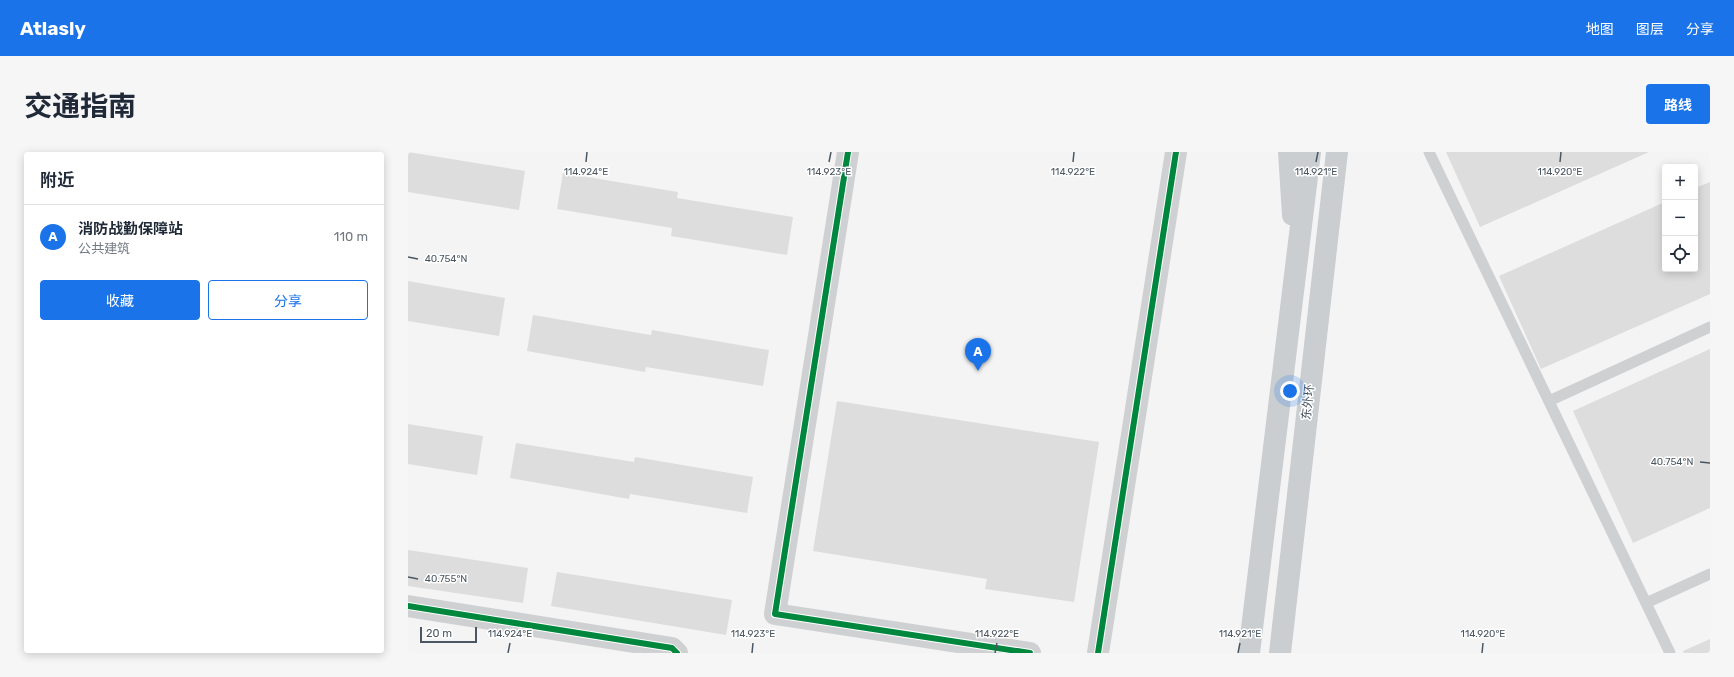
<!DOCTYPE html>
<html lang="zh">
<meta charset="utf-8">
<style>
:root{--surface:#fff;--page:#f6f6f7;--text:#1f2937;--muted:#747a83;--line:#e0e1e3;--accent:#1a73e8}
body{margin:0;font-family:Rubik,"Noto Sans SC",sans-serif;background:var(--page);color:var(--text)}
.controls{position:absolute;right:12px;top:12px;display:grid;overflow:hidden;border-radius:4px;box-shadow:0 2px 10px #0003}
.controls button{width:36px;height:36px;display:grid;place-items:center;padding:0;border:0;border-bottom:1px solid var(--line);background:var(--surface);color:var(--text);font:20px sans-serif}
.scale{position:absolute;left:12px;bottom:10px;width:57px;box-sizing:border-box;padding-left:4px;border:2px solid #4a5661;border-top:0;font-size:11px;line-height:14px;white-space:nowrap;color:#4a5661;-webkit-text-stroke:3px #fff;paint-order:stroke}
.you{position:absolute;left:882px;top:239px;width:14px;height:14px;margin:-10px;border:3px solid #fff;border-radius:50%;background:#1a73e8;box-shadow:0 0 0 6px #1a73e833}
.badge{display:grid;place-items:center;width:26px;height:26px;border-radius:50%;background:var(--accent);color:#fff;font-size:13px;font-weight:700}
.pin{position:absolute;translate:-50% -33px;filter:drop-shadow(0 1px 2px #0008)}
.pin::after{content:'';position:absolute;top:21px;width:14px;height:12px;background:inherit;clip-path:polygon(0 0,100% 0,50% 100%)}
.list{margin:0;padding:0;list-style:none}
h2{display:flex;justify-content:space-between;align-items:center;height:52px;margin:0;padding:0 16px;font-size:17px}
h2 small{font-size:13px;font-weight:400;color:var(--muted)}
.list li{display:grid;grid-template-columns:26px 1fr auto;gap:12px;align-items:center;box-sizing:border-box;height:64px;padding:0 16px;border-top:1px solid var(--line)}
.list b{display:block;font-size:15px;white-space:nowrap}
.list p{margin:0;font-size:13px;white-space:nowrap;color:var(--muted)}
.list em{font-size:13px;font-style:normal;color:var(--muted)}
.actions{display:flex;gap:8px;padding:12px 16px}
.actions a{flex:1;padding:9px 0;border:1px solid var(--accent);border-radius:4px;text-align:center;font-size:14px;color:var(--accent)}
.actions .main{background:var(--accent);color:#fff}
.icon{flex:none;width:22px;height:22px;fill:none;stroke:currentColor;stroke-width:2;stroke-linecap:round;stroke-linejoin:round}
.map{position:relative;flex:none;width:1302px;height:501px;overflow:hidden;border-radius:4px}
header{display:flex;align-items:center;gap:24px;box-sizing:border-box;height:56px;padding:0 20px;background:var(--accent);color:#fff}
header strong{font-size:19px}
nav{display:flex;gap:22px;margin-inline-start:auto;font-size:14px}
.intro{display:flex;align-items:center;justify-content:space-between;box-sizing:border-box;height:96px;padding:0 24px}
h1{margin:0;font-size:28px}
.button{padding:10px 18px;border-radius:4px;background:var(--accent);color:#fff;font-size:14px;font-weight:700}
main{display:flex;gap:24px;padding:0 24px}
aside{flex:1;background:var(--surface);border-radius:4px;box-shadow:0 2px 10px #0003}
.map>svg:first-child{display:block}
.building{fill:#ddddde}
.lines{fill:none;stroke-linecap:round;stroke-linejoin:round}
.service{stroke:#ced0d2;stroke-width:11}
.tertiary{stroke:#ced0d2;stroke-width:22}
.primary{stroke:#caced1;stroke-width:22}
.cycleway-casing{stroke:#fff;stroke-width:8}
.cycleway{stroke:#00873e;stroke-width:6}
.ticks{fill:none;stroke:#4a5661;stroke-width:1.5}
.labels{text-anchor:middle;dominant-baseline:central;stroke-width:3;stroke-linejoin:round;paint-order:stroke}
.street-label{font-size:12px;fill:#4a5661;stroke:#fff}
.ticks-label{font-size:10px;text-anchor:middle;fill:#4a5661;stroke:#fff;stroke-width:3;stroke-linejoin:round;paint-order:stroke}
</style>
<header>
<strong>Atlasly</strong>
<nav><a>地图</a><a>图层</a><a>分享</a></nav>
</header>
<div class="intro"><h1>交通指南</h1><a class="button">路线</a></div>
<main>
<aside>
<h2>附近<small></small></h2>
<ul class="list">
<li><span class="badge">A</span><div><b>消防战勤保障站</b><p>公共建筑</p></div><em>110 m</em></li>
</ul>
<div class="actions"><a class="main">收藏</a><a>分享</a></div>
</aside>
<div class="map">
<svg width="1302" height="501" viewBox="0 0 1302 501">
<rect width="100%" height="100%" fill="#f4f4f4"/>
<path class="building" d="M 0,0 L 117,19 L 111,58 L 0,40 Z
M 1038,0 L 1241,0 L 1072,75 Z
M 155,21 L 270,40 L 269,46 L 385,65 L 379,103 L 263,84 L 264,76 L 149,57 Z
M 1302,30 L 1302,142 L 1133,217 L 1091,124 L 1257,50 L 1257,117 L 1287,117 L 1287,36 Z
M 0,129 L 97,146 L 91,184 L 0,169 Z
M 125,163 L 243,183 L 244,178 L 361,198 L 355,234 L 238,215 L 237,220 L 119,199 Z
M 1302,197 L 1302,356 L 1225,391 L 1165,259 Z
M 429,249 L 691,290 L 666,450 L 577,437 L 579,427 L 405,399 Z
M 0,272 L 75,284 L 69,323 L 0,312 Z
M 108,291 L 226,310 L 227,305 L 345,325 L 339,361 L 222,342 L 221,347 L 102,326 Z
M 0,398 L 120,416 L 115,451 L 0,434 Z
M 149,420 L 324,448 L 318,483 L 143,454 Z
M 1302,487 L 1302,501 L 1276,501 L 1275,499 Z"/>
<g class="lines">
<path class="service" d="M 1021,0 L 1262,501
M 1141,249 L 1302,175
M 1238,451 L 1302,422"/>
<path class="tertiary" d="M 440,0 L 367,462 L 622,501
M 0,454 L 264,496 L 269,501
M 690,501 L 768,0"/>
<path class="primary" d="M 881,0 L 885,63
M 841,501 L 902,0
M 872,501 L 929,0"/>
<defs>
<path id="cycleway" d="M 440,0 L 367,462 L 622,501
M 0,454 L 264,496 L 269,501
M 690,501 L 768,0"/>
</defs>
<use href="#cycleway" class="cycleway-casing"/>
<use href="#cycleway" class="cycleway"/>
</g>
<path class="ticks" d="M 178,10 L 179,0M 421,10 L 423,0M 665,10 L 666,0M 908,10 L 910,0M 1152,10 L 1153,0M 0,105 L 10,107M 1292,310 L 1302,311M 0,425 L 10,427M 100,501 L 102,491M 344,501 L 345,491M 587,501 L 589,491M 830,501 L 832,491M 1074,501 L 1075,491"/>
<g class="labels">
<g class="street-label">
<text transform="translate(900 250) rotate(-84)">东外环</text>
</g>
</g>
<g class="ticks-label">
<text x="178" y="23">114.924°E</text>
<text x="421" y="23">114.923°E</text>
<text x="665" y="23">114.922°E</text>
<text x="908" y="23">114.921°E</text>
<text x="1152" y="23">114.920°E</text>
<text x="38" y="110">40.754°N</text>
<text x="1264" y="313">40.754°N</text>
<text x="38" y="430">40.755°N</text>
<text x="102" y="485">114.924°E</text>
<text x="345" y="485">114.923°E</text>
<text x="589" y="485">114.922°E</text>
<text x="832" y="485">114.921°E</text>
<text x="1075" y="485">114.920°E</text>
</g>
</svg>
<div class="controls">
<button>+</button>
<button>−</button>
<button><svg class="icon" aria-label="locate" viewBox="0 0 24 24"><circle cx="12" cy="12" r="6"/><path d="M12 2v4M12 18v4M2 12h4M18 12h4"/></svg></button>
</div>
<div class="scale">20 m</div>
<div class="you"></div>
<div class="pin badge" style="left:570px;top:219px">A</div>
</div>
</main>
